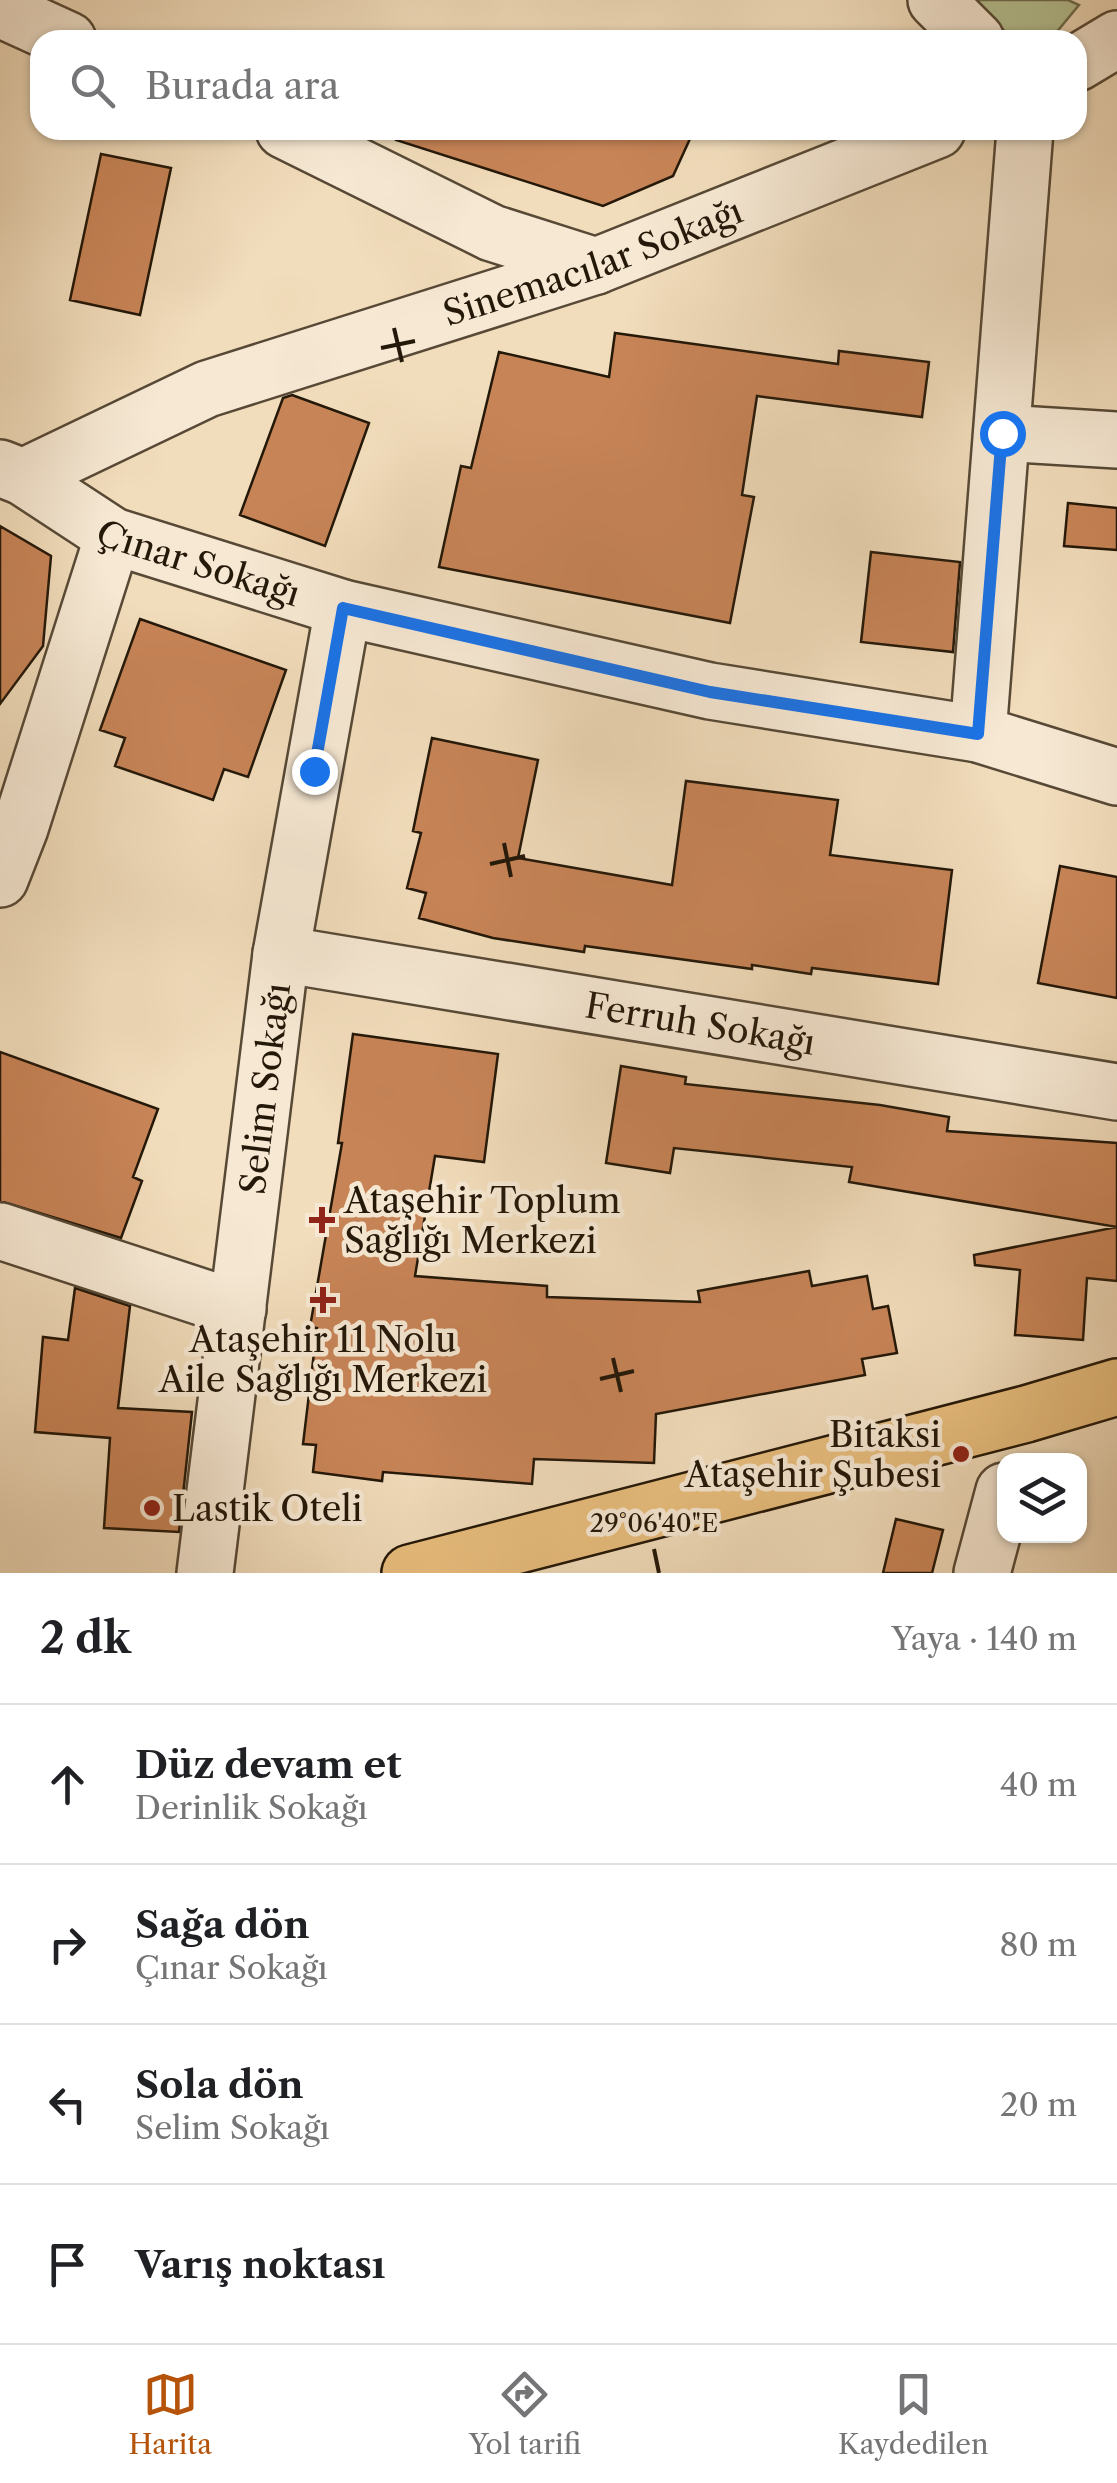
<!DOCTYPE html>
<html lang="tr">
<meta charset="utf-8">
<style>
:root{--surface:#fff;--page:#f6f6f6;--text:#202124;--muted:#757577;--line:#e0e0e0;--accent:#b45309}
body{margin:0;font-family:"Libre Caslon Text",serif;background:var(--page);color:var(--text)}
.controls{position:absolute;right:30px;bottom:30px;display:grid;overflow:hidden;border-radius:20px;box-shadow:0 2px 8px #0004}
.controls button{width:90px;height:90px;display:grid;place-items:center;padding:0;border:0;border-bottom:2px solid var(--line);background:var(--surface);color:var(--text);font:50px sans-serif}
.stop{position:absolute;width:30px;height:30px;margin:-22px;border:8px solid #1a73e8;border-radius:50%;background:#fff}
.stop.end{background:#1a73e8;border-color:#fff;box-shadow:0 2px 10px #0008}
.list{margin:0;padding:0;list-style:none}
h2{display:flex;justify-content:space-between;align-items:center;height:130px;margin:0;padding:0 40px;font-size:42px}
h2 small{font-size:32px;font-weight:400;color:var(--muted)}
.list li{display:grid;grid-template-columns:65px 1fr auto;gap:30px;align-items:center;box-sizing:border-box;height:160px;padding:0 40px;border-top:2px solid var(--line)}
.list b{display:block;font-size:38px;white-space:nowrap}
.list p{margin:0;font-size:32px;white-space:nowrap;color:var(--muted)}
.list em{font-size:32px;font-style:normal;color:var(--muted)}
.icon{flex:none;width:55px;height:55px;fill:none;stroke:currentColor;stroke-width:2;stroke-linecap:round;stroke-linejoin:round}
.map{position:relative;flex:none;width:1117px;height:1573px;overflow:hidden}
.search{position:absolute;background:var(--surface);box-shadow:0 2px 8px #0004;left:30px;right:30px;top:30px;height:110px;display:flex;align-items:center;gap:25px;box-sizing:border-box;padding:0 35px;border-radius:30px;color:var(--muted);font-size:38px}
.sheet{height:770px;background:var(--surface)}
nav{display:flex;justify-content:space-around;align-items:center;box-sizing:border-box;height:140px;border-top:2px solid var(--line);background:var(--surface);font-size:28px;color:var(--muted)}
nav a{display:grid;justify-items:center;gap:5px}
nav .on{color:var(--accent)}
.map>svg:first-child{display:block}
.green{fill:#b6c293;stroke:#6d6d4e;stroke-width:2.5}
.building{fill:#c78457;stroke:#241809;stroke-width:2.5}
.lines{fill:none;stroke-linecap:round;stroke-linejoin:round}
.minor-casing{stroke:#574936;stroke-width:60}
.major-casing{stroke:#241809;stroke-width:60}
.minor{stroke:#f6e8d3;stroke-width:55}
.major{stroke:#e8be7e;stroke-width:55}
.route{stroke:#1a73e8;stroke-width:12}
.ticks{fill:none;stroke:#241809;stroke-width:4}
.poi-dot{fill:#8f2418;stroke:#f6e8d3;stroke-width:4}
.labels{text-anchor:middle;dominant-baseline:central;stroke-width:9;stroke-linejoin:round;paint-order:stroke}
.street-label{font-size:35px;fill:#241809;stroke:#f6e8d3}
.poi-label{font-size:35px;fill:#241809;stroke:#f6e8d3;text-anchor:start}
.ticks-label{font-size:25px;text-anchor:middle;fill:#241809;stroke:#f6e8d3;stroke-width:9;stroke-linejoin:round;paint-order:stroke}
</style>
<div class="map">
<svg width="1117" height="1573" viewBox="0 0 1117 1573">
<rect width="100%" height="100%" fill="#f1dcbb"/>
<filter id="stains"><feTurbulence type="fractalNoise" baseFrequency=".002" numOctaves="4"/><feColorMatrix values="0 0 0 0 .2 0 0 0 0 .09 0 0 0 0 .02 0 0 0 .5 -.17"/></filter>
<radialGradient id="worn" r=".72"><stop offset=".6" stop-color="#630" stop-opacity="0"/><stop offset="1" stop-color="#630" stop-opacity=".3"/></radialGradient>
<path class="green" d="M 969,0 L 1068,0 L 1079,5 L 1050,40 L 1015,40 Z"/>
<path class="building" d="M 398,130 L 694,130 L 673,176 L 603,206 L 396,140 Z
M 101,154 L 171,168 L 140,315 L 70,300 Z
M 615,333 L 838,364 L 839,351 L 929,362 L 922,417 L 757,396 L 742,495 L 754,497 L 730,623 L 439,567 L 461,466 L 471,468 L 499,352 L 609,377 Z
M 292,395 L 369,423 L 325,546 L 240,515 L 283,398 Z
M 1068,503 L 1117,508 L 1117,550 L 1064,546 Z
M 0,526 L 51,556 L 43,646 L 0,704 Z
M 871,552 L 960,562 L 953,652 L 861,642 Z
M 140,619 L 286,670 L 248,777 L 224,769 L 213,800 L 115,766 L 125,738 L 100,730 Z
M 432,738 L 538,760 L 518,858 L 672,885 L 686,781 L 838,800 L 830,855 L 952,870 L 938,984 L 812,968 L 811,974 L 752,965 L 752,969 L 585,946 L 584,952 L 493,938 L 419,918 L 426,893 L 407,888 L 421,833 L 413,831 Z
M 1060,866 L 1117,877 L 1117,998 L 1038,983 Z
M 353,1034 L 498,1054 L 484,1162 L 435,1156 L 415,1276 L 547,1286 L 547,1297 L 700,1302 L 698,1291 L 809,1271 L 812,1286 L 867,1276 L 873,1309 L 888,1306 L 897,1353 L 862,1359 L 865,1375 L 656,1414 L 654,1463 L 534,1459 L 532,1484 L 383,1472 L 382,1481 L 313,1472 L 316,1445 L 303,1444 L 317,1328 L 310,1327 L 342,1143 L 338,1143 Z
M 0,1052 L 158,1109 L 133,1177 L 142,1181 L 121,1238 L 0,1201 Z
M 621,1066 L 686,1077 L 685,1084 L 880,1105 L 949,1117 L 947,1131 L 1117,1143 L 1117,1227 L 849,1182 L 852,1167 L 674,1148 L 670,1173 L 606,1163 Z
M 1117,1227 L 1117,1281 L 1087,1278 L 1083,1340 L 1015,1335 L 1020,1270 L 975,1265 L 974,1255 Z
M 75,1288 L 130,1306 L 118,1408 L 192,1412 L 179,1532 L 104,1528 L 110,1438 L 35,1432 L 43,1337 L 68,1340 Z
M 896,1519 L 943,1530 L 932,1573 L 883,1573 Z"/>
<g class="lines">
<defs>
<g id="minor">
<path d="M 936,0 L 976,40"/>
<path d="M 0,9 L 68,40"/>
<path d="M 1077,63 L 1117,39"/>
<path d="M 284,130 L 492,233 L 596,266"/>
<path d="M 1002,433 L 1117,440"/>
<path id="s1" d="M 0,468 L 23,477 L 113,536 L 343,608 L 710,691 L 978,734 L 1117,777"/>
<path id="s2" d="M 23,477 L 207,389 L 596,266 L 937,130"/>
<path d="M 978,734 L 1025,130"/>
<path d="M 0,879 L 20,828 L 113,536"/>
<path id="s3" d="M 281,954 L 1117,1092"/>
<path d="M 0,1231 L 238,1309"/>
<path id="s4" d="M 205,1573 L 281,954 L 343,608"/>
<path d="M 982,1573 L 1004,1491"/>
</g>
<path id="major" d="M 410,1573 L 1026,1414 L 1117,1387"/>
</defs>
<use href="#minor" class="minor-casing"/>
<use href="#major" class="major-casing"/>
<use href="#minor" class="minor"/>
<use href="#major" class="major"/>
</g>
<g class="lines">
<path class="route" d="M 314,771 L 343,608 L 710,692 L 978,734 L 1002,433"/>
</g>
<path class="ticks" d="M 394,328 L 402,362M 381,348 L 415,341M 504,843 L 511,877M 490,864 L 525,856M 613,1358 L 621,1392M 600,1379 L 634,1371M 654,1549 L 659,1573"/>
<g class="poi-dot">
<path d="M317 1205h10v10h10v10h-10v10h-10v-10h-10v-10h10z"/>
<path d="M318 1285h10v10h10v10h-10v10h-10v-10h-10v-10h10z"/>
<circle cx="961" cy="1454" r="10"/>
<circle cx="152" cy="1508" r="10"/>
</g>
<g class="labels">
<g class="street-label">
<text stroke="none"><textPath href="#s2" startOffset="610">Sinemacılar Sokağı</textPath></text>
<text stroke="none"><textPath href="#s1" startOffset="222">Çınar Sokağı</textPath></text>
<text stroke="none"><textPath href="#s3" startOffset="425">Ferruh Sokağı</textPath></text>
<text stroke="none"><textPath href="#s4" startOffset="488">Selim Sokağı</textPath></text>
</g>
<g class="poi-label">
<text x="344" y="1200">Ataşehir Toplum<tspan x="344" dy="40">Sağlığı Merkezi</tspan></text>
<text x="323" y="1339" text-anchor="middle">Ataşehir 11 Nolu<tspan x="323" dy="40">Aile Sağlığı Merkezi</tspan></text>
<text x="941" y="1434" text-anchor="end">Bitaksi<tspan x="941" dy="40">Ataşehir Şubesi</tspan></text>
<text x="172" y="1508">Lastik Oteli</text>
</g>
</g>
<g class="ticks-label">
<text x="654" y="1532">29°06'40"E</text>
</g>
<rect width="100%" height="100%" filter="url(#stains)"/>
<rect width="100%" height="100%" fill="url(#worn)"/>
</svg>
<div class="controls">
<button><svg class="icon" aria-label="layers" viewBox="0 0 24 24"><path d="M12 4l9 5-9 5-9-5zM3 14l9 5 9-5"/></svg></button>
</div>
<div class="stop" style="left:1002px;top:433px"></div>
<div class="stop end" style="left:314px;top:771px"></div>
<div class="search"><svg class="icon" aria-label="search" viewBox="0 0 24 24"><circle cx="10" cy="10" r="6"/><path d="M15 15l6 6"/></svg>Burada ara</div>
</div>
<section class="sheet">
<h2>2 dk<small>Yaya · 140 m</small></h2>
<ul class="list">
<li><svg class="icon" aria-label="ahead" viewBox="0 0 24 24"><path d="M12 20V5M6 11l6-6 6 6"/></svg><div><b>Düz devam et</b><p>Derinlik Sokağı</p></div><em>40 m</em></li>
<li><svg class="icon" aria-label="right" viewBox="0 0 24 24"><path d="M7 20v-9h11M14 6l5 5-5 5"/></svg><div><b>Sağa dön</b><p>Çınar Sokağı</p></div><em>80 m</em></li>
<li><svg class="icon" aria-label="left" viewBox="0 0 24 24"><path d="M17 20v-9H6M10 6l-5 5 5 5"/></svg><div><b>Sola dön</b><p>Selim Sokağı</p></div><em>20 m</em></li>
<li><svg class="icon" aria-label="arrive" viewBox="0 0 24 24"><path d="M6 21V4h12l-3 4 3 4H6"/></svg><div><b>Varış noktası</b></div></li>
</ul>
</section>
<nav>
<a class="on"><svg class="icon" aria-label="map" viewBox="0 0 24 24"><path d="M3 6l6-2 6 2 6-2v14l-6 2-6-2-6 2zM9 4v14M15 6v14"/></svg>Harita</a>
<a><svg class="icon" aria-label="directions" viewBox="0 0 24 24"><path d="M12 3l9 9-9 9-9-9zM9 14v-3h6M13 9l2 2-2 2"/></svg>Yol tarifi</a>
<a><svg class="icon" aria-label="saved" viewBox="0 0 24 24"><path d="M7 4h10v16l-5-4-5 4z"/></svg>Kaydedilen</a>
</nav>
